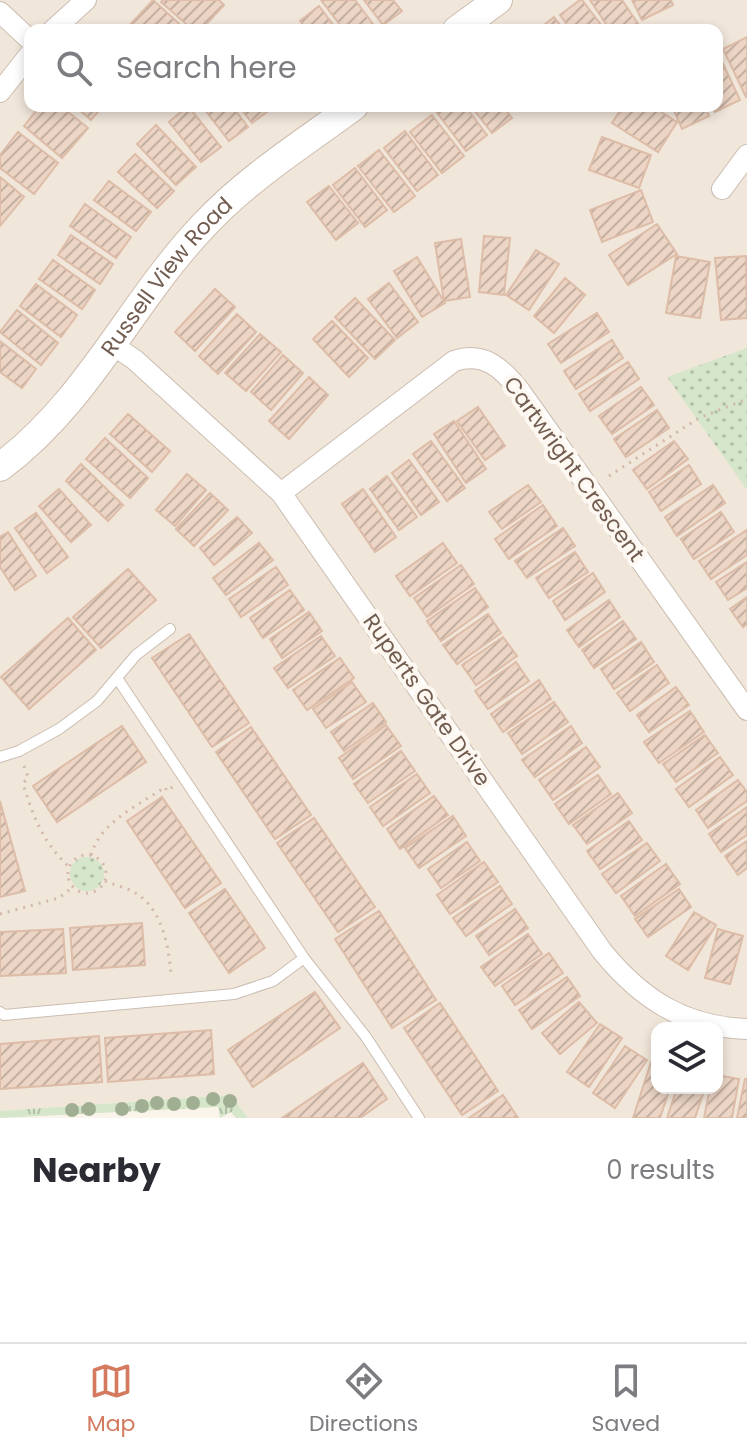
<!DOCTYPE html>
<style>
:root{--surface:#fff;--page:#f7f7f7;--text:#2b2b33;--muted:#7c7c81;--line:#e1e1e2;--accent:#d47a5f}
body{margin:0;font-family:Poppins,sans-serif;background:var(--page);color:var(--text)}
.controls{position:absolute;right:24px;bottom:24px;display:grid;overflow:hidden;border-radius:16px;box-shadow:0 4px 12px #0003}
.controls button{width:72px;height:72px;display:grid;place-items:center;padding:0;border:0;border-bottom:2px solid var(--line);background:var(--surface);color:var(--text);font:40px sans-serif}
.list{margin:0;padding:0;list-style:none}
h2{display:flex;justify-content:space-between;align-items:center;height:104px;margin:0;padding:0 32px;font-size:34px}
h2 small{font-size:26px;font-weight:400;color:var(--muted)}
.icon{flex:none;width:44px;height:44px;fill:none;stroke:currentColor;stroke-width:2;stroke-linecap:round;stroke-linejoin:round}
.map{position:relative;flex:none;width:747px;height:1118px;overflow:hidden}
.search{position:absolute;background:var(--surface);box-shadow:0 4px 12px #0003;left:24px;right:24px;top:24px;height:88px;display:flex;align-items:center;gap:20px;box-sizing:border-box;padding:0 28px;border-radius:16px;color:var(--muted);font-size:30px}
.sheet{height:224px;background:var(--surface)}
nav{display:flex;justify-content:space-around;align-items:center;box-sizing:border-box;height:112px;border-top:2px solid var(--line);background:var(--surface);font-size:22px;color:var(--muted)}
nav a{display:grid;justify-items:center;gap:4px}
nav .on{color:var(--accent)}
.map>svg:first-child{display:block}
.residential{fill:#f1e6da;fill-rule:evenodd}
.grass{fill:url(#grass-tufts)}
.park{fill:url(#park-dots)}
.building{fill:url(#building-hatch);stroke:#ddbca8;stroke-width:2}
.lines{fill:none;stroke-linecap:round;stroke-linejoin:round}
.lane-casing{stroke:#cbbdb1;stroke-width:12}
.street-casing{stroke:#cbbdb1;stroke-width:22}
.secondary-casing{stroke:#cdbdaf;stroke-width:30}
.path{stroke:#d1b8a8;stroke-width:3;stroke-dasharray:2 6;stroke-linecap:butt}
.lane{stroke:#fff;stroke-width:10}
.street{stroke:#fff;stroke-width:20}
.secondary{stroke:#fff;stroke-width:28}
.tree{fill:#a0af92}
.labels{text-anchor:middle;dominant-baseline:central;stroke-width:8;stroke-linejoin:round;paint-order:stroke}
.street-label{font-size:22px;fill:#725d50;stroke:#fdf8f1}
</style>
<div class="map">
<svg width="747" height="1118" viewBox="0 0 747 1118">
<defs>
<pattern id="grass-tufts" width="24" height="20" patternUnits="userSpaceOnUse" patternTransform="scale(2)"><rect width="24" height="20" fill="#d5e6ca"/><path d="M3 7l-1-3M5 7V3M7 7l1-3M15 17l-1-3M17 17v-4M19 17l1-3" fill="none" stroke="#b1bea6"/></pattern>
<pattern id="park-dots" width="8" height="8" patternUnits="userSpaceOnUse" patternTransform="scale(2)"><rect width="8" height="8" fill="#d5e6ca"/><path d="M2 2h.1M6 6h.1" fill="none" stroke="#b1bea6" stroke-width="1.8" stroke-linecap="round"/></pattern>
<pattern id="building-hatch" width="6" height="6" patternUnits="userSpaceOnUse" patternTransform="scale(2)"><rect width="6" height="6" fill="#ecd5c5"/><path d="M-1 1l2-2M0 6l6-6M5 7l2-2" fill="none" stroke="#c4b0a2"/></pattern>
</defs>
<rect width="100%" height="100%" fill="#faf4ea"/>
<path class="residential" d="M 0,0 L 747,0 L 747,1118 L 248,1118 L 231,1095 L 0,1111 ZM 30,30 L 717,30 L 717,106 L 30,106 ZM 657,1028 L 717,1028 L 717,1088 L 657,1088 Z"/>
<path class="grass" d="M 231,1095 L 248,1118 L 236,1118 L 231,1112 L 220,1118 L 218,1107 L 0,1118 L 0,1111 Z"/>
<path class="park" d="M 747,348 L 747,490 L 667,377 Z
M70 874a17 17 0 1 1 34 0a17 17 0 1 1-34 0Z"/>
<path class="building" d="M 153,0 L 185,29 L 184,30 L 126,29 Z
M 163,0 L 219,0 L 224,5 L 201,30 L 193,30 L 161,2 Z
M 321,0 L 355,0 L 376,28 L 344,30 Z
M 364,0 L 393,0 L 402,11 L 383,25 Z
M 580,0 L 582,0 L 605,30 L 571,30 L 560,15 Z
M 590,0 L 622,0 L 639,25 L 632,30 L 610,30 Z
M 632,0 L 671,0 L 673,5 L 642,20 Z
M 319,6 L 337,30 L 307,30 L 300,21 Z
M 554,17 L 564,30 L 538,30 Z
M 747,37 L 747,96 L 746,97 L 723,49 Z
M 718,53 L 740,100 L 715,112 L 712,106 L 717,106 Z
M 40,106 L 61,106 L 88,128 L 62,158 L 24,126 Z
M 75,106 L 103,106 L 91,120 Z
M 188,106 L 221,147 L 201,162 L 169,122 Z
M 202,106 L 232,106 L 248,127 L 229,141 Z
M 239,106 L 275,106 L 252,123 Z
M 440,106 L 465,106 L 487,135 L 466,151 L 435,110 Z
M 471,106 L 503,106 L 512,118 L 492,133 Z
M 623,106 L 652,106 L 677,122 L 658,152 L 612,123 Z
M 672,106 L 705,106 L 709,116 L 682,129 Z
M 432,115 L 464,156 L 442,173 L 410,132 Z
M 156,125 L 196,167 L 176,185 L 137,144 Z
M 405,131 L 438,175 L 417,191 L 384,148 Z
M 18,132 L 58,163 L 34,194 L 0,168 L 0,155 Z
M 602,137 L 651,155 L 639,188 L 589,170 Z
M 379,150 L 415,196 L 394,212 L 358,166 Z
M 135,154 L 174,191 L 157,208 L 118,172 Z
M 355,168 L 387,210 L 365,227 L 333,185 Z
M 0,177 L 24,197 L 0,226 Z
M 109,181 L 151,212 L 136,231 L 94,200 Z
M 329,186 L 358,223 L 336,240 L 307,202 Z
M 641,190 L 653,222 L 602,242 L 590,210 Z
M 85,204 L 131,237 L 116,258 L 70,226 Z
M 657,224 L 677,254 L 628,285 L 609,255 Z
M 71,235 L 113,264 L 100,284 L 58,255 Z
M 484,236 L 510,238 L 504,295 L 479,292 Z
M 461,239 L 470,297 L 444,301 L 435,243 Z
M 536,250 L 559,264 L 529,310 L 506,295 Z
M 676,256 L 710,262 L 700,318 L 666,313 Z
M 746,256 L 747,318 L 721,320 L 715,258 Z
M 417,257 L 445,303 L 422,317 L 394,271 Z
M 53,260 L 95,290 L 82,309 L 39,279 Z
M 565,278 L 585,295 L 554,333 L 534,316 Z
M 389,283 L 418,322 L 397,338 L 368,299 Z
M 36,284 L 77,315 L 61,337 L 20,306 Z
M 215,289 L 235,307 L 195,351 L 175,332 Z
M 355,298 L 395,340 L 375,359 L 335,317 Z
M 17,310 L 58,343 L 41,365 L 0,332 Z
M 597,313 L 609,332 L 561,363 L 548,344 Z
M 237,314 L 256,332 L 218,374 L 199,356 Z
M 332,321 L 368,358 L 349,377 L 313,339 Z
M 260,334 L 281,352 L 246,391 L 225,373 Z
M 612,340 L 623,358 L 576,389 L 564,371 Z
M 0,341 L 36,369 L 22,388 L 0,372 Z
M 283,355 L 303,373 L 271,410 L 251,392 Z
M 628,362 L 639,379 L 590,411 L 579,394 Z
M 309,377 L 328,395 L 289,439 L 269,421 Z
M 641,387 L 654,405 L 612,434 L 599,416 Z
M 478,407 L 505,446 L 485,460 L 457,421 Z
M 657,410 L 669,428 L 626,457 L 614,439 Z
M 128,414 L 170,451 L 152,472 L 110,434 Z
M 454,421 L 486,469 L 466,483 L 434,434 Z
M 105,438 L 148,478 L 130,498 L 86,459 Z
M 431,441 L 465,488 L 447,501 L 413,454 Z
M 674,441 L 688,459 L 647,489 L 633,470 Z
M 409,460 L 439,502 L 421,515 L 392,473 Z
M 81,464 L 123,505 L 108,521 L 66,481 Z
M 689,465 L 701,484 L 661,511 L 649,492 Z
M 187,474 L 206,490 L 175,526 L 156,510 Z
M 387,476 L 417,517 L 399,530 L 370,489 Z
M 528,485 L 541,502 L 502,529 L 489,512 Z
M 713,485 L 725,503 L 677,536 L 665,517 Z
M 59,489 L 91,525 L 71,542 L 39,506 Z
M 363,489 L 396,537 L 375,552 L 342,504 Z
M 210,493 L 228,510 L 194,546 L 176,529 Z
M 543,505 L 557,526 L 509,559 L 495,539 Z
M 721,512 L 734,532 L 694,559 L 681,539 Z
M 36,513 L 68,557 L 47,573 L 15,528 Z
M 237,517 L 252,533 L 214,565 L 200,548 Z
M 563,528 L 575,546 L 527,578 L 515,561 Z
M 747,530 L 747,555 L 711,579 L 699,561 Z
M 8,532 L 36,576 L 15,590 L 0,567 L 0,537 Z
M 259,543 L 273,560 L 226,595 L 213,578 Z
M 443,543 L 457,563 L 410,596 L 396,576 Z
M 575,552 L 588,572 L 549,598 L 536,578 Z
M 747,562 L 747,588 L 728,600 L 716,582 Z
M 461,565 L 474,584 L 427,617 L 414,598 Z
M 276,567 L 288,585 L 241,617 L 229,599 Z
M 128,569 L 156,600 L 101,648 L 73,617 Z
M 593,573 L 605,592 L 565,620 L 553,601 Z
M 475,588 L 488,607 L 441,641 L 427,621 Z
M 290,590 L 304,610 L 263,638 L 250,618 Z
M 747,597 L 747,624 L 743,627 L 730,609 Z
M 609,600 L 620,617 L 579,647 L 567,630 Z
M 309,612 L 322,631 L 282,658 L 270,639 Z
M 488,614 L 501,633 L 457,664 L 443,645 Z
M 68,618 L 96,650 L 29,709 L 1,677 Z
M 623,621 L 636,639 L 594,668 L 582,650 Z
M 189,634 L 249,723 L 212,747 L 152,658 Z
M 321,636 L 335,656 L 288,688 L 274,668 Z
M 503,637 L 517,656 L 476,685 L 462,665 Z
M 641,642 L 654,662 L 614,689 L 601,669 Z
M 340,658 L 354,678 L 307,710 L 293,690 Z
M 516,662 L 529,681 L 488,709 L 475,691 Z
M 657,665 L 669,683 L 630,711 L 617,693 Z
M 539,680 L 551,699 L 503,732 L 491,714 Z
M 352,682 L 366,702 L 326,728 L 313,709 Z
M 676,687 L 689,705 L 649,732 L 637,715 Z
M 554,702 L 568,722 L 522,754 L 508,733 Z
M 373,703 L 386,722 L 344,751 L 331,732 Z
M 690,711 L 704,732 L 659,763 L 644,742 Z
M 386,725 L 401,746 L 353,779 L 339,758 Z
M 122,726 L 146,762 L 57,822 L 33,786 Z
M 571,726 L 582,743 L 535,777 L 522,760 Z
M 251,727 L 311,815 L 275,839 L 216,752 Z
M 705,735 L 718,753 L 676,782 L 663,764 Z
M 586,747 L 600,767 L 553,800 L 539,780 Z
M 401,751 L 415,771 L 368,803 L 354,784 Z
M 720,757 L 733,775 L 689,807 L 676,789 Z
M 417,774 L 430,793 L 383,826 L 370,807 Z
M 598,775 L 611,794 L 569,824 L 555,804 Z
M 738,780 L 747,792 L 747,801 L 708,828 L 696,810 Z
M 618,793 L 632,813 L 587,844 L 573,825 Z
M 434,796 L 448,815 L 400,849 L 387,829 Z
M 162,797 L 221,883 L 185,908 L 127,821 Z
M 0,801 L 25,891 L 0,897 Z
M 747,807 L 747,835 L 721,852 L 709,834 Z
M 453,816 L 466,836 L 419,868 L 405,848 Z
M 314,818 L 375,907 L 338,932 L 277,843 Z
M 629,821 L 642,840 L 600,869 L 587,851 Z
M 747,841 L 747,868 L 738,875 L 725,856 Z
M 467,842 L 480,861 L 441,888 L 428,869 Z
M 647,843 L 660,861 L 616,893 L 602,874 Z
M 484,862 L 498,882 L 450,914 L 437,895 Z
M 666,864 L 680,884 L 635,916 L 621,896 Z
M 500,886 L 512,904 L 466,936 L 453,918 Z
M 225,889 L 265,948 L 229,973 L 189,913 Z
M 679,889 L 691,907 L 648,937 L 635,919 Z
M 515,909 L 528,928 L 489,955 L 476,936 Z
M 379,911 L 436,1000 L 392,1028 L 335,939 Z
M 694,912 L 716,925 L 688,970 L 666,956 Z
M 142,923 L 145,965 L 73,970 L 70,928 Z
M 63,929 L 66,973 L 0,976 L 0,932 Z
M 718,929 L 743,936 L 730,984 L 705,978 Z
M 528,934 L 542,954 L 495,986 L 481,967 Z
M 549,953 L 563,973 L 515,1005 L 502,986 Z
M 567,977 L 580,996 L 532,1029 L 519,1010 Z
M 315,992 L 340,1028 L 253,1087 L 228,1050 Z
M 579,1002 L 597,1023 L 560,1054 L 542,1033 Z
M 440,1003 L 498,1091 L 462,1115 L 404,1028 Z
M 600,1024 L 622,1038 L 589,1087 L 567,1072 Z
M 211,1030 L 214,1074 L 108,1082 L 105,1038 Z
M 99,1036 L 102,1082 L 0,1089 L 0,1044 Z
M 625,1046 L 647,1060 L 615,1108 L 593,1093 Z
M 651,1062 L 657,1064 L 657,1088 L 670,1088 L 660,1118 L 633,1118 Z
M 363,1063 L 387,1099 L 360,1118 L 282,1118 Z
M 717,1075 L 739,1079 L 732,1118 L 704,1118 L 710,1088 L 717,1088 Z
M 745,1079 L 747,1079 L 747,1118 L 737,1118 Z
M 677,1088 L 705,1088 L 695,1118 L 667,1118 Z
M 503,1095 L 518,1118 L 469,1118 Z"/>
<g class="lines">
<defs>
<path id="lane" d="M 117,678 L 304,958 L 366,1037 L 419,1118
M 0,757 L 19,751 L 59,729 L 97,701 L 136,655 L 170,629
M 0,1012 L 4,1015 L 234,994 L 273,981 L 304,958"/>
<path id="street" d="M 0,12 L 30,40
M 53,30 L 86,0
M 0,92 L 30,54
M 722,189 L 747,155
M 113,345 L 135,360 L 281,493 L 602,951 C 641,999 684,1027 747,1029
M 281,493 L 454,361 C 484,351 502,368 520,391 L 747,710"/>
<g id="secondary">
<path d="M 457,30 L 498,0"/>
<path id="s1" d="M 0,467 C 89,401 131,301 205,224 C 248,178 304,143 354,106"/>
</g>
</defs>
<use href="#lane" class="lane-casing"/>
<use href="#street" class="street-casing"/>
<use href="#secondary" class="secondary-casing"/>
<path class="path" d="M 609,476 L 699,418 L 747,399
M 24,766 L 28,777 L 23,784 C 34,818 42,841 69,867
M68 874a19 19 0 1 1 38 0a19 19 0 1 1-38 0Z
M 91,855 C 101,821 138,806 165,787 L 167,791 L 174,786
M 105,881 C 114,885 125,887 134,892 C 162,908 169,946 171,975
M 0,914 L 59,898 L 73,887"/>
<use href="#lane" class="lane"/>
<use href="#street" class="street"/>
<use href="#secondary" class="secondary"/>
</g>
<g class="tree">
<circle cx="213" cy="1099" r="7"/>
<circle cx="230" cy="1101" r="7"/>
<circle cx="157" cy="1103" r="7"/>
<circle cx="193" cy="1103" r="7"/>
<circle cx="174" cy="1104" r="7"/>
<circle cx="142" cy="1106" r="7"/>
<circle cx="89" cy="1109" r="7"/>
<circle cx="122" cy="1109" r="7"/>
<circle cx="72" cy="1110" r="7"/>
</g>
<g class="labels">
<g class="street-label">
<text stroke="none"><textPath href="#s1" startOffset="254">Russell View Road</textPath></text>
<text transform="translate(574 469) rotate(54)">Cartwright Crescent</text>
<text transform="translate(427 700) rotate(55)">Ruperts Gate Drive</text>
</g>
</g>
</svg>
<div class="controls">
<button><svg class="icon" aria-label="layers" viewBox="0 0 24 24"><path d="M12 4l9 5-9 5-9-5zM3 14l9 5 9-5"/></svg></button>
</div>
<div class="search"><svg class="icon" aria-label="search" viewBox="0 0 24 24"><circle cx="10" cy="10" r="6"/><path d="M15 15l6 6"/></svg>Search here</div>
</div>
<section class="sheet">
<h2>Nearby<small>0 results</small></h2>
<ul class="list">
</ul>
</section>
<nav>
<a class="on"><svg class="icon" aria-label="map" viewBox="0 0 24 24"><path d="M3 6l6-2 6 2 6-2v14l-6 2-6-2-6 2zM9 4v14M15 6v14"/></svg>Map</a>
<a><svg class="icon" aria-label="directions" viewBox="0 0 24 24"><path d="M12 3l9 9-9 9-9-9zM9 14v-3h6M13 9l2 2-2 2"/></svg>Directions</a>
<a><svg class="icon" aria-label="saved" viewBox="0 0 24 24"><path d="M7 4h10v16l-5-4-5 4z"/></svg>Saved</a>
</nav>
